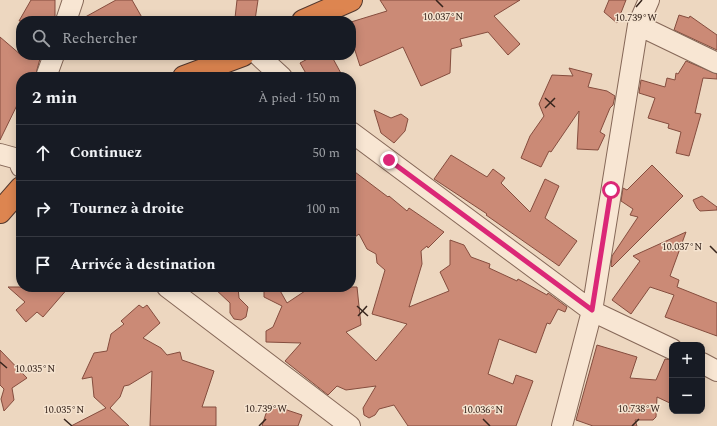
<!DOCTYPE html>
<html lang="fr">
<meta charset="utf-8">
<style>
:root{--surface:#171b24;--page:#242831;--text:#f1f3f6;--muted:#9ea1a6;--line:#363941}
body{margin:0;font-family:Spectral,serif;background:var(--page);color:var(--text)}
.controls{position:absolute;right:12px;bottom:12px;display:grid;overflow:hidden;border-radius:8px;box-shadow:0 2px 10px #0003}
.controls button{width:36px;height:36px;display:grid;place-items:center;padding:0;border:0;border-bottom:1px solid var(--line);background:var(--surface);color:var(--text);font:20px sans-serif}
.stop{position:absolute;width:12px;height:12px;margin:-9px;border:3px solid #db2777;border-radius:50%;background:#fff}
.stop.end{background:#db2777;border-color:#fff;box-shadow:0 1px 4px #0008}
.list{margin:0;padding:0;list-style:none}
h2{display:flex;justify-content:space-between;align-items:center;height:52px;margin:0;padding:0 16px;font-size:17px}
h2 small{font-size:13px;font-weight:400;color:var(--muted)}
.list li{display:grid;grid-template-columns:26px 1fr auto;gap:12px;align-items:center;box-sizing:border-box;height:56px;padding:0 16px;border-top:1px solid var(--line)}
.list b{display:block;font-size:15px;white-space:nowrap}
.list em{font-size:13px;font-style:normal;color:var(--muted)}
.icon{flex:none;width:22px;height:22px;fill:none;stroke:currentColor;stroke-width:2;stroke-linecap:round;stroke-linejoin:round}
.map{position:relative;flex:none;width:717px;height:426px;overflow:hidden}
.search{position:absolute;background:var(--surface);box-shadow:0 2px 10px #0003;left:16px;top:16px;width:340px;height:44px;display:flex;align-items:center;gap:10px;box-sizing:border-box;padding:0 14px;border-radius:16px;color:var(--muted);font-size:15px}
.panel{position:absolute;background:var(--surface);box-shadow:0 2px 10px #0003;left:16px;top:72px;width:340px;height:220px;border-radius:16px}
.map>svg:first-child{display:block}
.building{fill:#cb8a76;stroke:#854d3e}
.lines{fill:none;stroke-linecap:round;stroke-linejoin:round}
.minor-casing{stroke:#866858;stroke-width:22}
.highway-casing{stroke:#54382d;stroke-width:24}
.minor{stroke:#f8e6d3;stroke-width:20}
.highway{stroke:#dd8550;stroke-width:22}
.route{stroke:#db2777;stroke-width:5}
.ticks{fill:none;stroke:#36241c;stroke-width:1.5}
.ticks-label{font-size:10px;text-anchor:middle;fill:#36241c;stroke:#f5e3cf;stroke-width:3;stroke-linejoin:round;paint-order:stroke}
</style>
<div class="map">
<svg width="717" height="426" viewBox="0 0 717 426">
<rect width="100%" height="100%" fill="#edd7c0"/>
<path class="building" d="M 31,0 L 55,0 L 55,21 L 19,21 Z
M 116,0 L 132,0 L 144,21 L 78,21 Z
M 237,0 L 258,0 L 255,20 L 235,18 Z
M 380,0 L 520,0 L 494,16 L 520,44 L 508,55 L 488,32 L 460,39 L 462,46 L 451,49 L 450,73 L 421,86 L 403,47 L 360,66 L 351,38 L 351,22 L 387,11 Z
M 609,0 L 626,0 L 617,23 L 604,12 Z
M 679,15 L 689,18 L 690,16 L 717,35 L 717,50 L 674,30 Z
M 0,37 L 21,55 L 41,55 L 35,77 L 21,77 L 21,97 L 0,140 Z
M 315,55 L 331,55 L 343,77 L 308,77 L 300,63 Z
M 686,61 L 717,74 L 717,79 L 703,78 L 695,113 L 701,114 L 689,156 L 676,153 L 681,132 L 668,128 L 669,124 L 648,118 L 655,98 L 639,93 L 641,80 L 665,87 L 667,78 L 675,80 L 676,73 L 678,74 Z
M 569,68 L 592,74 L 588,87 L 607,91 L 615,96 L 613,105 L 610,108 L 600,132 L 605,135 L 598,150 L 577,149 L 579,111 L 551,152 L 549,151 L 541,167 L 521,158 L 530,136 L 544,116 L 539,104 L 552,75 L 573,76 Z
M 374,110 L 391,118 L 401,114 L 408,119 L 405,131 L 394,143 L 381,133 Z
M 451,155 L 487,177 L 493,169 L 505,178 L 501,183 L 530,212 L 545,179 L 559,186 L 545,218 L 577,241 L 559,266 L 486,215 L 487,214 L 434,179 Z
M 652,165 L 683,196 L 612,267 L 611,266 L 612,256 L 638,217 L 630,215 L 633,209 L 621,201 L 623,188 L 627,190 Z
M 351,169 L 388,197 L 389,196 L 407,211 L 409,208 L 444,232 L 428,248 L 427,246 L 421,251 L 422,264 L 409,307 L 449,291 L 440,272 L 450,265 L 450,240 L 464,245 L 471,257 L 490,264 L 489,268 L 517,281 L 518,279 L 547,295 L 548,293 L 567,307 L 565,312 L 558,309 L 550,324 L 547,323 L 536,353 L 499,339 L 488,374 L 513,384 L 516,375 L 533,381 L 516,426 L 408,426 L 394,405 L 379,409 L 375,415 L 369,418 L 364,415 L 363,408 L 376,386 L 346,390 L 337,386 L 328,395 L 285,361 L 301,343 L 266,342 L 266,331 L 273,327 L 282,306 L 264,297 L 264,287 L 278,287 L 287,303 L 311,287 L 357,287 L 361,325 L 346,332 L 376,361 L 407,324 L 372,314 L 385,270 L 377,263 L 376,254 L 367,249 L 359,234 L 351,240 Z
M 702,196 L 717,207 L 717,210 L 700,211 L 697,208 L 693,200 Z
M 686,232 L 670,276 L 679,280 L 677,287 L 717,303 L 717,336 L 665,317 L 674,295 L 650,287 L 631,314 L 612,300 L 640,261 L 633,256 Z
M 8,287 L 69,287 L 43,317 L 37,312 L 26,322 L 16,310 L 25,302 Z
M 213,287 L 238,287 L 239,298 L 248,307 L 246,317 L 241,320 L 234,319 L 230,313 L 230,303 Z
M 139,305 L 143,308 L 147,305 L 160,323 L 143,338 L 161,348 L 167,355 L 180,352 L 182,360 L 214,371 L 202,407 L 216,407 L 216,426 L 150,426 L 152,371 L 129,385 L 124,386 L 120,397 L 110,408 L 129,426 L 71,426 L 106,408 L 94,397 L 92,377 L 82,379 L 94,353 L 107,351 L 111,334 L 124,324 L 121,321 Z
M 597,345 L 637,357 L 630,378 L 656,380 L 665,359 L 672,360 L 672,404 L 657,397 L 656,417 L 653,420 L 635,420 L 637,426 L 593,426 L 576,420 Z
M 0,350 L 27,378 L 12,388 L 14,400 L 4,411 L 1,399 L 4,389 L 0,385 Z
M 269,404 L 302,415 L 298,426 L 262,426 Z"/>
<g class="lines">
<defs>
<path id="minor" d="M 66,21 L 73,0
M 638,25 L 717,63
M 258,55 L 282,77
M 46,77 L 54,55
M 351,132 L 592,311 L 672,349
M 0,154 L 18,159 L 21,167
M 167,287 L 350,426
M 702,363 L 717,371
M 562,426 L 592,311 L 638,25 L 649,0"/>
<path id="highway" d="M 303,21 L 351,0
M 184,77 L 243,55
M 0,212 L 21,188"/>
</defs>
<use href="#minor" class="minor-casing"/>
<use href="#highway" class="highway-casing"/>
<use href="#minor" class="minor"/>
<use href="#highway" class="highway"/>
</g>
<g class="lines">
<path class="route" d="M 389,160 L 592,310 L 611,190"/>
</g>
<path class="ticks" d="M 436,0 L 443,7M 636,7 L 642,0M 545,98 L 555,107M 545,108 L 555,98M 710,246 L 717,253M 357,306 L 368,316M 358,316 L 367,306M 0,362 L 7,368M 64,419 L 72,426M 483,419 L 490,426M 259,426 L 266,419M 632,426 L 639,419"/>
<g class="ticks-label">
<text x="443" y="20">10.037°N</text>
<text x="636" y="21">10.739°W</text>
<text x="682" y="250">10.037°N</text>
<text x="35" y="372">10.035°N</text>
<text x="266" y="412">10.739°W</text>
<text x="639" y="412">10.738°W</text>
<text x="64" y="413">10.035°N</text>
<text x="483" y="413">10.036°N</text>
</g>
</svg>
<div class="controls">
<button>+</button>
<button>−</button>
</div>
<div class="stop" style="left:611px;top:190px"></div>
<div class="stop end" style="left:389px;top:160px"></div>
<div class="search"><svg class="icon" aria-label="search" viewBox="0 0 24 24"><circle cx="10" cy="10" r="6"/><path d="M15 15l6 6"/></svg>Rechercher</div>
<section class="panel">
<h2>2 min<small>À pied · 150 m</small></h2>
<ul class="list">
<li><svg class="icon" aria-label="ahead" viewBox="0 0 24 24"><path d="M12 20V5M6 11l6-6 6 6"/></svg><div><b>Continuez</b></div><em>50 m</em></li>
<li><svg class="icon" aria-label="right" viewBox="0 0 24 24"><path d="M7 20v-9h11M14 6l5 5-5 5"/></svg><div><b>Tournez à droite</b></div><em>100 m</em></li>
<li><svg class="icon" aria-label="arrive" viewBox="0 0 24 24"><path d="M6 21V4h12l-3 4 3 4H6"/></svg><div><b>Arrivée à destination</b></div></li>
</ul>
</section>
</div>
